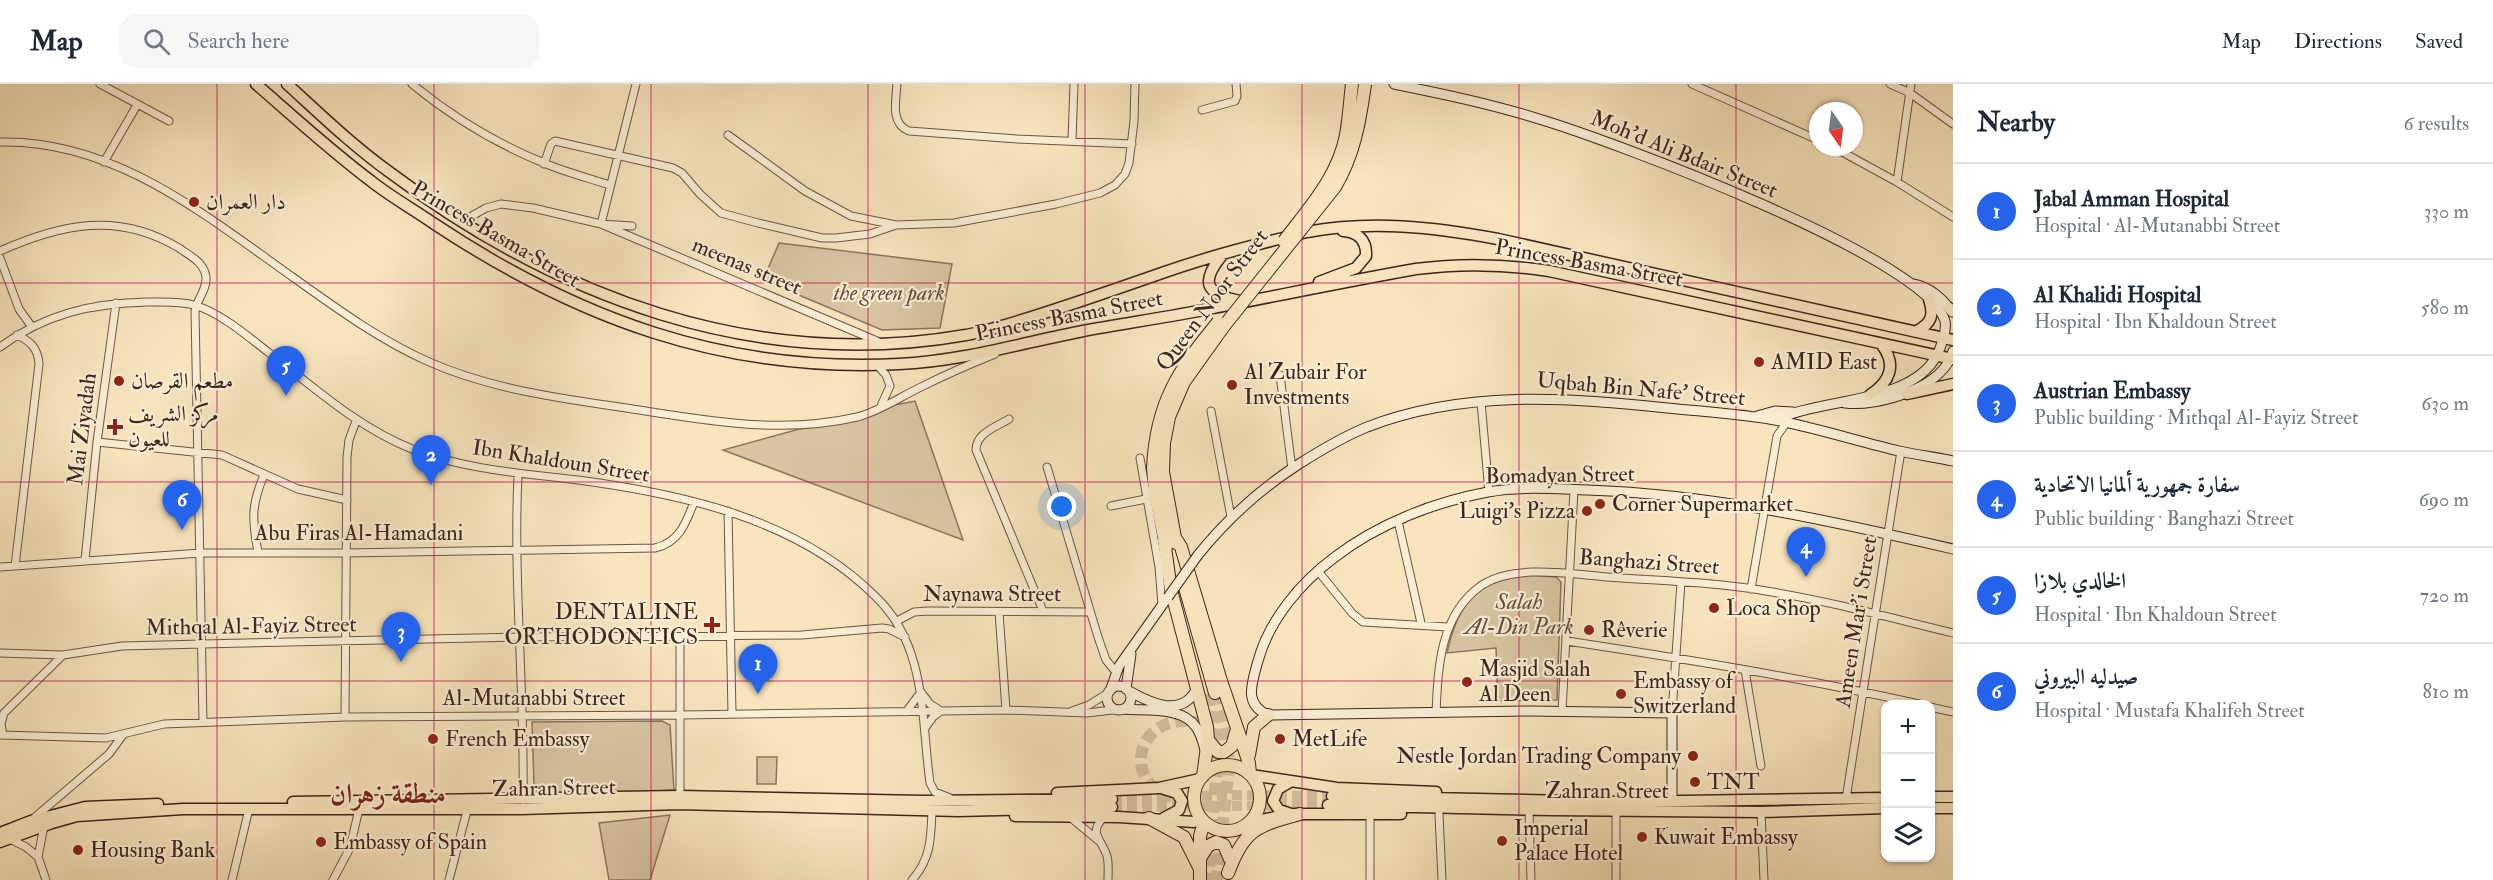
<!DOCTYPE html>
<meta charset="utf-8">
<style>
:root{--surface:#fff;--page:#f6f6f7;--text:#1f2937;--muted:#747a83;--line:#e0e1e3;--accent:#2563eb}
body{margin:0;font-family:"IM FELL Double Pica",Amiri,serif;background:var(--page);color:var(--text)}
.controls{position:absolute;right:18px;bottom:18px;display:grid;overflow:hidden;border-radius:12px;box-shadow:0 2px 4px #0004}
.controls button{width:54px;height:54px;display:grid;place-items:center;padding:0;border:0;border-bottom:2px solid var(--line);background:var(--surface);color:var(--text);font:30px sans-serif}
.compass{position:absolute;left:1809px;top:18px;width:54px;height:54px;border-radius:50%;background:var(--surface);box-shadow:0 2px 4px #0004;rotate:166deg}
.you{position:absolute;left:1062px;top:423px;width:21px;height:21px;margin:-15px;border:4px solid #fff;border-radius:50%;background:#1a73e8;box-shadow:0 0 0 9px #1a73e833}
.badge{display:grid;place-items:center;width:39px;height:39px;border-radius:50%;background:var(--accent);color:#fff;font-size:20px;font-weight:700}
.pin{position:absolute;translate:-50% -50px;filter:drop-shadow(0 2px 3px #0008)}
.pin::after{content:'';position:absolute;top:32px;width:21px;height:18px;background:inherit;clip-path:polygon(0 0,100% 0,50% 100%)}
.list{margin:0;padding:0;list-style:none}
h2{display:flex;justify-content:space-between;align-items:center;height:78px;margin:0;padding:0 24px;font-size:26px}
h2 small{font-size:20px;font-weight:400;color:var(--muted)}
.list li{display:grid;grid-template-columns:39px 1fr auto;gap:18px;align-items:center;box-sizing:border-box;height:96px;padding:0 24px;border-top:2px solid var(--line)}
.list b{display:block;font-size:22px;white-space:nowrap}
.list p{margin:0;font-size:20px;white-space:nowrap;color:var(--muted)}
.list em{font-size:20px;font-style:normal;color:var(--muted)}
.icon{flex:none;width:33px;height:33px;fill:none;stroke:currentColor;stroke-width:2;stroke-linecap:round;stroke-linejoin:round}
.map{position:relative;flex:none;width:1953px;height:796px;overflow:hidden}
header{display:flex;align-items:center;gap:36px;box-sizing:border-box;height:84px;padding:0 30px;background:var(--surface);border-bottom:2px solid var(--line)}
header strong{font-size:28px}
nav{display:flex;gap:33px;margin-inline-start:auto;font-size:21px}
.search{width:420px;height:54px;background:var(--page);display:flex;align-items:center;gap:15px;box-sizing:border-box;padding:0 21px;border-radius:18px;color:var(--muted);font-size:22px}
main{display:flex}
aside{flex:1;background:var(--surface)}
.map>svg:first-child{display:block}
.green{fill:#d9c5a2;stroke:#8c765f;stroke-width:1.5}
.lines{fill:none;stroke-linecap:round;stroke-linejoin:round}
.primary-tunnel{stroke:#d3bf9e;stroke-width:10;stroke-dasharray:10 5;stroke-linecap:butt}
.highway-tunnel{stroke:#d3bf9e;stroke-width:12;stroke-dasharray:12 6;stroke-linecap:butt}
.street-casing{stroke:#6d5644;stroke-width:9}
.secondary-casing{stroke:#3f261c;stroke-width:11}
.primary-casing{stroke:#3f261c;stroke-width:13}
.highway-casing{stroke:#3f261c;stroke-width:14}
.street{stroke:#faeed5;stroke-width:7}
.secondary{stroke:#faeed5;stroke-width:9}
.primary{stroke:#f8e5be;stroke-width:10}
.highway{stroke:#f8e5be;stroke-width:12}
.secondary-bridge-casing{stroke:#3f261c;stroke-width:11;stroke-linecap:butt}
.highway-bridge-casing{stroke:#3f261c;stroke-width:14;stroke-linecap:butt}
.secondary-bridge{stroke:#faeed5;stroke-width:9}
.highway-bridge{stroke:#f8e5be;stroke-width:12}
.grid{fill:none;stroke:#c2185b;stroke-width:1.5;stroke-opacity:0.55}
.poi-dot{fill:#8f2418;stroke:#faeed5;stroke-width:2}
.labels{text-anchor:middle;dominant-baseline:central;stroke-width:4.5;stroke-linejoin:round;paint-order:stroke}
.street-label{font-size:22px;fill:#3f261c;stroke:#faeed5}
.poi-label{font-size:22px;fill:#3f261c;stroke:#faeed5;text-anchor:start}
.park-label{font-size:22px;font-style:italic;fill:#664e3e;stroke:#faeed5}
.district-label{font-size:28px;font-weight:bold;fill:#7a1f14;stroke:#faeed5}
</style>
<header>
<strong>Map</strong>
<div class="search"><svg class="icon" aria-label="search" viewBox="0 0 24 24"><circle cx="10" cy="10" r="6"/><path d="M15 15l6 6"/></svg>Search here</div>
<nav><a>Map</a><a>Directions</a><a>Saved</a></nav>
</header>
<main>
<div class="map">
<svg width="1953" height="796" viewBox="0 0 1953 796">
<rect width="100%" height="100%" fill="#f8e5be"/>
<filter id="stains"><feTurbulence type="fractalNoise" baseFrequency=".00333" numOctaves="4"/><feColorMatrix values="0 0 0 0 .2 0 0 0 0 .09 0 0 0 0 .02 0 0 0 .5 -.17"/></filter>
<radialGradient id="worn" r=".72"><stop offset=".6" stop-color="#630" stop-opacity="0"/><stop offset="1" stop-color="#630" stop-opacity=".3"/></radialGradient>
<path class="green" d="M 779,159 L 952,180 L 940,244 L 882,246 L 763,196 Z
M 915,317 L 963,456 L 723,366 L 869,326 Z
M 1528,491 L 1556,493 L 1561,498 L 1557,616 L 1498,617 L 1496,564 L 1447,569 C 1458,518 1476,497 1528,491 Z
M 662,637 L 670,641 L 674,706 L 539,713 L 534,703 L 532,638 Z
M 757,673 L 777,673 L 776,700 L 757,700 Z
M 670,731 L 650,796 L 609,796 L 599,739 Z"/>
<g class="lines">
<path class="primary-tunnel" d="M 1112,715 L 1229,711 L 1332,712
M 1112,723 L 1328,721"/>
<path class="highway-tunnel" d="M 1215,609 L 1225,648 L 1229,683 L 1217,796
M 1206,610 L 1218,672 L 1208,796
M 1172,713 C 1125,700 1133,638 1184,637 C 1196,636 1206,641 1213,651"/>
<defs>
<path id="street" d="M 100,0 L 169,37
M 412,0 C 451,32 497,60 544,79 C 565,88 588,94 610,101
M 636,0 L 601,140 L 877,257
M 897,0 C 896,16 890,40 909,47 L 1017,55 L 1132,60
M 1692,0 L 1818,56
M 1890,0 L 1910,9 L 1953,40
M 1202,26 L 1235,17 L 1237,12 L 1236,0
M 728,51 L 805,107 L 851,132 L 896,141 L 954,139 L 1056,120 L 1100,109 L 1115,101 L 1125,90 L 1129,79 L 1134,37 L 1135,0
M 1072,57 L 1074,0
M 0,58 C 114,55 206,132 294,194 C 336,224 380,256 427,277 C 489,305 559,314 626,324 C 703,336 780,351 857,333 C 880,327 900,313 921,303 C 945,291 970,280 995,270
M 1833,63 L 1897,98 L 1953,133
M 104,78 L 137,21
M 544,80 L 551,60 L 555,57 L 673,84 L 682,89 L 700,110 L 721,129 L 758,139 L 822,154 L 836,154 L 870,150 L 896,141
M 1897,98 L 1911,0
M 463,137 L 486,124 L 501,120 L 533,124 L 601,140 L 632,142
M 0,167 C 61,140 118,127 179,164 C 190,172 204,178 206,193 C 207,206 197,215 195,227 L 203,637
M 0,174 L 19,225 L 32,243
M 0,263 C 45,230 92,219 148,218 C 162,218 180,217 194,221 C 221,229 246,251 268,268 C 314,303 357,343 412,365 C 466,386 521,389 578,396 C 683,410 798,435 876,513 C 927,562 921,634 930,699 L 935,708 L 950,714
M 877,281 L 886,291 L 890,302 L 880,324
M 1280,291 L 1292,385
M 1481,318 L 1489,408
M 1211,327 L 1231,433
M 1009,335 C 996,343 976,349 976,366 L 1043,527
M 97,358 L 222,371 L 298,405 L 347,416
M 1140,374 L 1159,483 L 1162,521
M 1047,383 L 1098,553 L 1106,576 L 1116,588
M 518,391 C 513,499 525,608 523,716
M 1111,422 L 1146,415
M 728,427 L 732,630
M 1398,437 L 1421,539
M 258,468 C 252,436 251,421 264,391
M 85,476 L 97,358 L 116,219
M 15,482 L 39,280 C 38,264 30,257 17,251
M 0,483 L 201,469 L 347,469 L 655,464 C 679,459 686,439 694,418
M 1318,487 L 1352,529 L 1363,538 L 1448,543
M 1751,505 L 1777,352 L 1787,338
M 999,528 L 1006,626
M 897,537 L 914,528 L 928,527 L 1090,528
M 1567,557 C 1685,575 1803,594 1919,620
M 0,569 L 63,571 L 122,562 L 203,560 L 519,553 L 802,551 L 882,544 L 889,545 L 905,553
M 1745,586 L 1761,682
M 1930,623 L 1953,628
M 1072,627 L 1089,621 L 1108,609
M 1562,627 L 1574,406
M 906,628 L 921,608 L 930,620 L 941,627 L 933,633 L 925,644
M 1436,629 C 1438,583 1440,530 1482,501 C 1514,480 1570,490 1607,493 C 1660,497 1714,498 1766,507 C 1829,517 1891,534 1953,549
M 1672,629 L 1681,498
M 345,633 L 347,373 L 349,356 L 356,337
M 0,651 L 106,654 L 164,640 L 345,633 L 681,631 L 1006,626 L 1087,629 L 1120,625
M 3,651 L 1,640 L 4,629 L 63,571
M 680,712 L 680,553
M 1846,715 L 1901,367
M 1529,726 L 1531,796
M 1616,727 L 1616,796
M 1761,728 L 1764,796
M 1370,730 L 1370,796
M 1439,730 L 1442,796
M 1070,733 L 1099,757
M 1104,733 C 1088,749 1101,754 1107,772 C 1109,779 1108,788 1108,796
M 34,734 L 109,670 L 123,651
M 44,742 L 38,773 L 46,796
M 10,755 L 26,763 L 38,773
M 232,796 L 249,725
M 333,796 L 350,764 L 359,725
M 449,796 L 468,723
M 912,796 C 931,775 931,754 932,726"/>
<path id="secondary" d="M 1394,0 C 1443,10 1491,20 1539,35 C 1609,56 1926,173 1945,237 C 1947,246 1941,263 1937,271 C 1912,320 1820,314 1776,336
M 1913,200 C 1929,203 1943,214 1952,228
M 1845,319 C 1878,323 1944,304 1953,267
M 1757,332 L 1775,327 L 1793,328
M 1198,471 C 1227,435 1260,405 1299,380 C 1321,366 1343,353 1367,343 C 1462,306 1568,313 1667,324 C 1706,328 1747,330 1785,338 C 1823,346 1861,358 1899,367 C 1917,371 1935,373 1953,377
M1107 614a12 12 0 1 1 24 0a12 12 0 1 1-24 0Z
M 1126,605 L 1131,570
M 1110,607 L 1119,582 L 1168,513
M 1129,607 C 1152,620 1183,634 1197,604
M 1123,625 C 1145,627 1182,622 1196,643 C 1201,650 1203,658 1205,666
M 1672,716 L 1672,629 L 1530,627 L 1268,631 C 1243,620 1252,599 1258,577 C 1269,536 1301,498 1335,473 C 1378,440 1434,418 1488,408 C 1520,402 1555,405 1587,406 C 1712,410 1832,437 1953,465"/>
<path id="primary" d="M 256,0 C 294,33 331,67 371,97 C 391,113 413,125 433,139 C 577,235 724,289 899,280 C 962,277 1022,259 1083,247 C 1126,239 1170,233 1213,224 C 1281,211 1348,197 1416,185 C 1461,179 1504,180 1549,187 L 1953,275
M 287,0 C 320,30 352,61 388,87 C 556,213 754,288 966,251 C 991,246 1016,238 1041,230 C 1082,217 1122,203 1162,189 C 1210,172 1258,160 1307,148 C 1371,136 1434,143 1498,155 L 1953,256
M 1223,170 C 1199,199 1206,210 1240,217
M 1319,198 L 1356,184 L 1366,172 C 1367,156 1358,148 1343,147
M 1949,224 L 1953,227
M 1917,247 C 1932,239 1934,231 1929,215
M 1907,310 L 1953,300
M 1870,311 C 1890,298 1897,281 1882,261
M 1251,691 L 1337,704 L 1436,708
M 1290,698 L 1278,705 L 1273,717 L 1279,726 L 1291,730
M 1161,704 L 1177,709 L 1182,717 L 1179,726 L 1164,734
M 1057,709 L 1159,704 L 1200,695
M 1332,712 L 1617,718 L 1886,714
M 1930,713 L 1953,713
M 293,718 L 680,712 L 922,717 L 1112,715
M 1328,721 L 1552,726 L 1761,728 L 1886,724
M 1930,724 L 1953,724
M 1294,730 L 1401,730
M 1015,732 L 1119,733 L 1194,738 L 1202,736
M 1250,738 L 1276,733
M 0,749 L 31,737 L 85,723 L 158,720
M 0,758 L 52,739 L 77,732 L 183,725 L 522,725 L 679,720 L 958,727 L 1112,723"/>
<path id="highway" d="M 1153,384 L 1155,409 L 1166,463
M 1163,388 L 1176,459
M 1174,452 L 1181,463 L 1221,597 L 1249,679 L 1250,690
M 1164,456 L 1171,506 L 1207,643 L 1208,656 L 1203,692
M 1184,500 L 1215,609
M 1208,656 L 1218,668 L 1224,668 L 1232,662 L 1237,645
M 1249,671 L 1254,643 L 1268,631
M1194 714a33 33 0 1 1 66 0a33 33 0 1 1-66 0Z
M 1149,734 L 1184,753 L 1200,785
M 1200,774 L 1208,762 L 1216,758 L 1224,761 L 1230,775
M 1228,789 C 1245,745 1256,742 1300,730
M 1200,796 L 1200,752 L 1204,738"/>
</defs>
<use href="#street" class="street-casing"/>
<use href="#secondary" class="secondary-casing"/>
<use href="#primary" class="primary-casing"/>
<use href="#highway" class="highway-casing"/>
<use href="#street" class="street"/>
<use href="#secondary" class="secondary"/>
<use href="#primary" class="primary"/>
<use href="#highway" class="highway"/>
<defs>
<path id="secondary-bridge" d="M 1168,513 L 1198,471"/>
<path id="highway-bridge" d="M 1284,157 C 1309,124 1338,93 1346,51 C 1349,34 1350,17 1352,0
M 1153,384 C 1156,319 1178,287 1218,238
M 1163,388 L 1164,359 L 1169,333 L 1184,298 L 1224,242 L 1335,103 C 1354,71 1360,37 1365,0"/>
</defs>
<use href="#secondary-bridge" class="secondary-bridge-casing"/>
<use href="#highway-bridge" class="highway-bridge-casing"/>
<use href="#secondary-bridge" class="secondary-bridge"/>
<use href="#highway-bridge" class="highway-bridge"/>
</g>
<path class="grid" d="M 217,0 L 217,796M 434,0 L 434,796M 651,0 L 651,796M 868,0 L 868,796M 1085,0 L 1085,796M 1302,0 L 1302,796M 1519,0 L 1519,796M 1736,0 L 1736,796M 0,199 L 1953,199M 0,398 L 1953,398M 0,597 L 1953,597"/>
<g class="poi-dot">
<circle cx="194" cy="118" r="6"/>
<circle cx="1759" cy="278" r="6"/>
<circle cx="119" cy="297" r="6"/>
<circle cx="1232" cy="301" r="6"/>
<path d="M112 334h6v6h6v6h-6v6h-6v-6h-6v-6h6z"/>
<circle cx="1600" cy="420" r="6"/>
<circle cx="1587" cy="427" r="6"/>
<circle cx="1714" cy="524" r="6"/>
<path d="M709 532h6v6h6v6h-6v6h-6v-6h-6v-6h6z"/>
<circle cx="1589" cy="546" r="6"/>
<circle cx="1467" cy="598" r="6"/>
<circle cx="1621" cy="610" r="6"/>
<circle cx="433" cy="655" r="6"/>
<circle cx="1280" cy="655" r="6"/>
<circle cx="1693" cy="672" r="6"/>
<circle cx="1695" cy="698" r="6"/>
<circle cx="1642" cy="753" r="6"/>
<circle cx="1502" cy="757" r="6"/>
<circle cx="321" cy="758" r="6"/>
<circle cx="78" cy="766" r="6"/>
</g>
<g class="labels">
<g class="street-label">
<text transform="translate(1684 70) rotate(22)">Moh'd Ali Bdair Street</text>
<text transform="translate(496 150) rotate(30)">Princess Basma Street</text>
<text transform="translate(1589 179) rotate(10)">Princess Basma Street</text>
<text transform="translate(747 182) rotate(23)">meenas street</text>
<text transform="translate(1212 216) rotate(-53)">Queen Noor Street</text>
<text transform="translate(1069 232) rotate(-11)">Princess Basma Street</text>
<text transform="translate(1641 305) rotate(5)">Uqbah Bin Nafe' Street</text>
<text transform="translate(82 345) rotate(-83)">Mai Ziyadah</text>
<text transform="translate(561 377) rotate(9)">Ibn Khaldoun Street</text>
<text transform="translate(1560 391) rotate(-1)">Bomadyan Street</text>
<text x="359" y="449">Abu Firas Al-Hamadani</text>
<text transform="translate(1649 478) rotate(4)">Banghazi Street</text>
<text x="992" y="510">Naynawa Street</text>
<text transform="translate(1856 538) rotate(-81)">Ameen Mar'i Street</text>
<text transform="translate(251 542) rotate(-1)">Mithqal Al-Fayiz Street</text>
<text x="534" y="614">Al-Mutanabbi Street</text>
<text transform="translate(554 704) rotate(-1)">Zahran Street</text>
<text x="1607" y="707">Zahran Street</text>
</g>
<g class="poi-label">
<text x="206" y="118">دار العمران</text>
<text x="1771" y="278">AMID East</text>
<text x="1244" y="288">Al Zubair For<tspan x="1244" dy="25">Investments</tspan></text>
<text x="131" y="297">مطعم القرصان</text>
<text x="128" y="330">مركز الشريف<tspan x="128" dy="25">للعيون</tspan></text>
<text x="1612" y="420">Corner Supermarket</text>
<text x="1575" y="427" text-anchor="end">Luigi's Pizza</text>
<text x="1726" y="524">Loca Shop</text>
<text x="698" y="528" text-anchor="end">DENTALINE<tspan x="698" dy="25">ORTHODONTICS</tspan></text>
<text x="1601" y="546">Rêverie</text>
<text x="1479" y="585">Masjid Salah<tspan x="1479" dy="25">Al Deen</tspan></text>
<text x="1633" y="597">Embassy of<tspan x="1633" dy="25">Switzerland</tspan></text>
<text x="445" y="655">French Embassy</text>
<text x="1292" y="655">MetLife</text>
<text x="1681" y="672" text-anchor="end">Nestle Jordan Trading Company</text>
<text x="1707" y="698">TNT</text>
<text x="1514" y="744">Imperial<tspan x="1514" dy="25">Palace Hotel</tspan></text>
<text x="1654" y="753">Kuwait Embassy</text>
<text x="333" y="758">Embassy of Spain</text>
<text x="90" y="766">Housing Bank</text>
</g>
<g class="park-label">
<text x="889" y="209">the green park</text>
<text x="1519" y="518">Salah<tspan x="1519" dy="25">Al-Din Park</tspan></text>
</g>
<g class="district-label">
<text x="388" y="710">منطقة زهران</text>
</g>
</g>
<rect width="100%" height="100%" filter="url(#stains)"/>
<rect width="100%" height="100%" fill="url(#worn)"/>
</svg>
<div class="controls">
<button>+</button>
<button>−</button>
<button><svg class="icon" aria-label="layers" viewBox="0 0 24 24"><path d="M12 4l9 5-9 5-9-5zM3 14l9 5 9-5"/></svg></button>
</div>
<svg class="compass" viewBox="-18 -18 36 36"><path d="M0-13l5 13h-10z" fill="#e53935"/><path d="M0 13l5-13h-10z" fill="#747a83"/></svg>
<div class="you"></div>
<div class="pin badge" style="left:758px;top:610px">1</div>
<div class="pin badge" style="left:431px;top:401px">2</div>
<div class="pin badge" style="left:401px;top:578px">3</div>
<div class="pin badge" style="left:1806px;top:493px">4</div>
<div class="pin badge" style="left:286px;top:312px">5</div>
<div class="pin badge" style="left:182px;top:446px">6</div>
</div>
<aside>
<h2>Nearby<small>6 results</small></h2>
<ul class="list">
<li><span class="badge">1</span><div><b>Jabal Amman Hospital</b><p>Hospital · Al-Mutanabbi Street</p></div><em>330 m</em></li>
<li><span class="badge">2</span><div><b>Al Khalidi Hospital</b><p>Hospital · Ibn Khaldoun Street</p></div><em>580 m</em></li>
<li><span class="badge">3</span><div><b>Austrian Embassy</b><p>Public building · Mithqal Al-Fayiz Street</p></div><em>630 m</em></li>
<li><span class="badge">4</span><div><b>سفارة جمهورية ألمانيا الاتحادية</b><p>Public building · Banghazi Street</p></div><em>690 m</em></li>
<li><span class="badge">5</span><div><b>الخالدي بلازا</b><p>Hospital · Ibn Khaldoun Street</p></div><em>720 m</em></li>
<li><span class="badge">6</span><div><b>صيدليه البيروني</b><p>Hospital · Mustafa Khalifeh Street</p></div><em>810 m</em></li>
</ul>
</aside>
</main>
